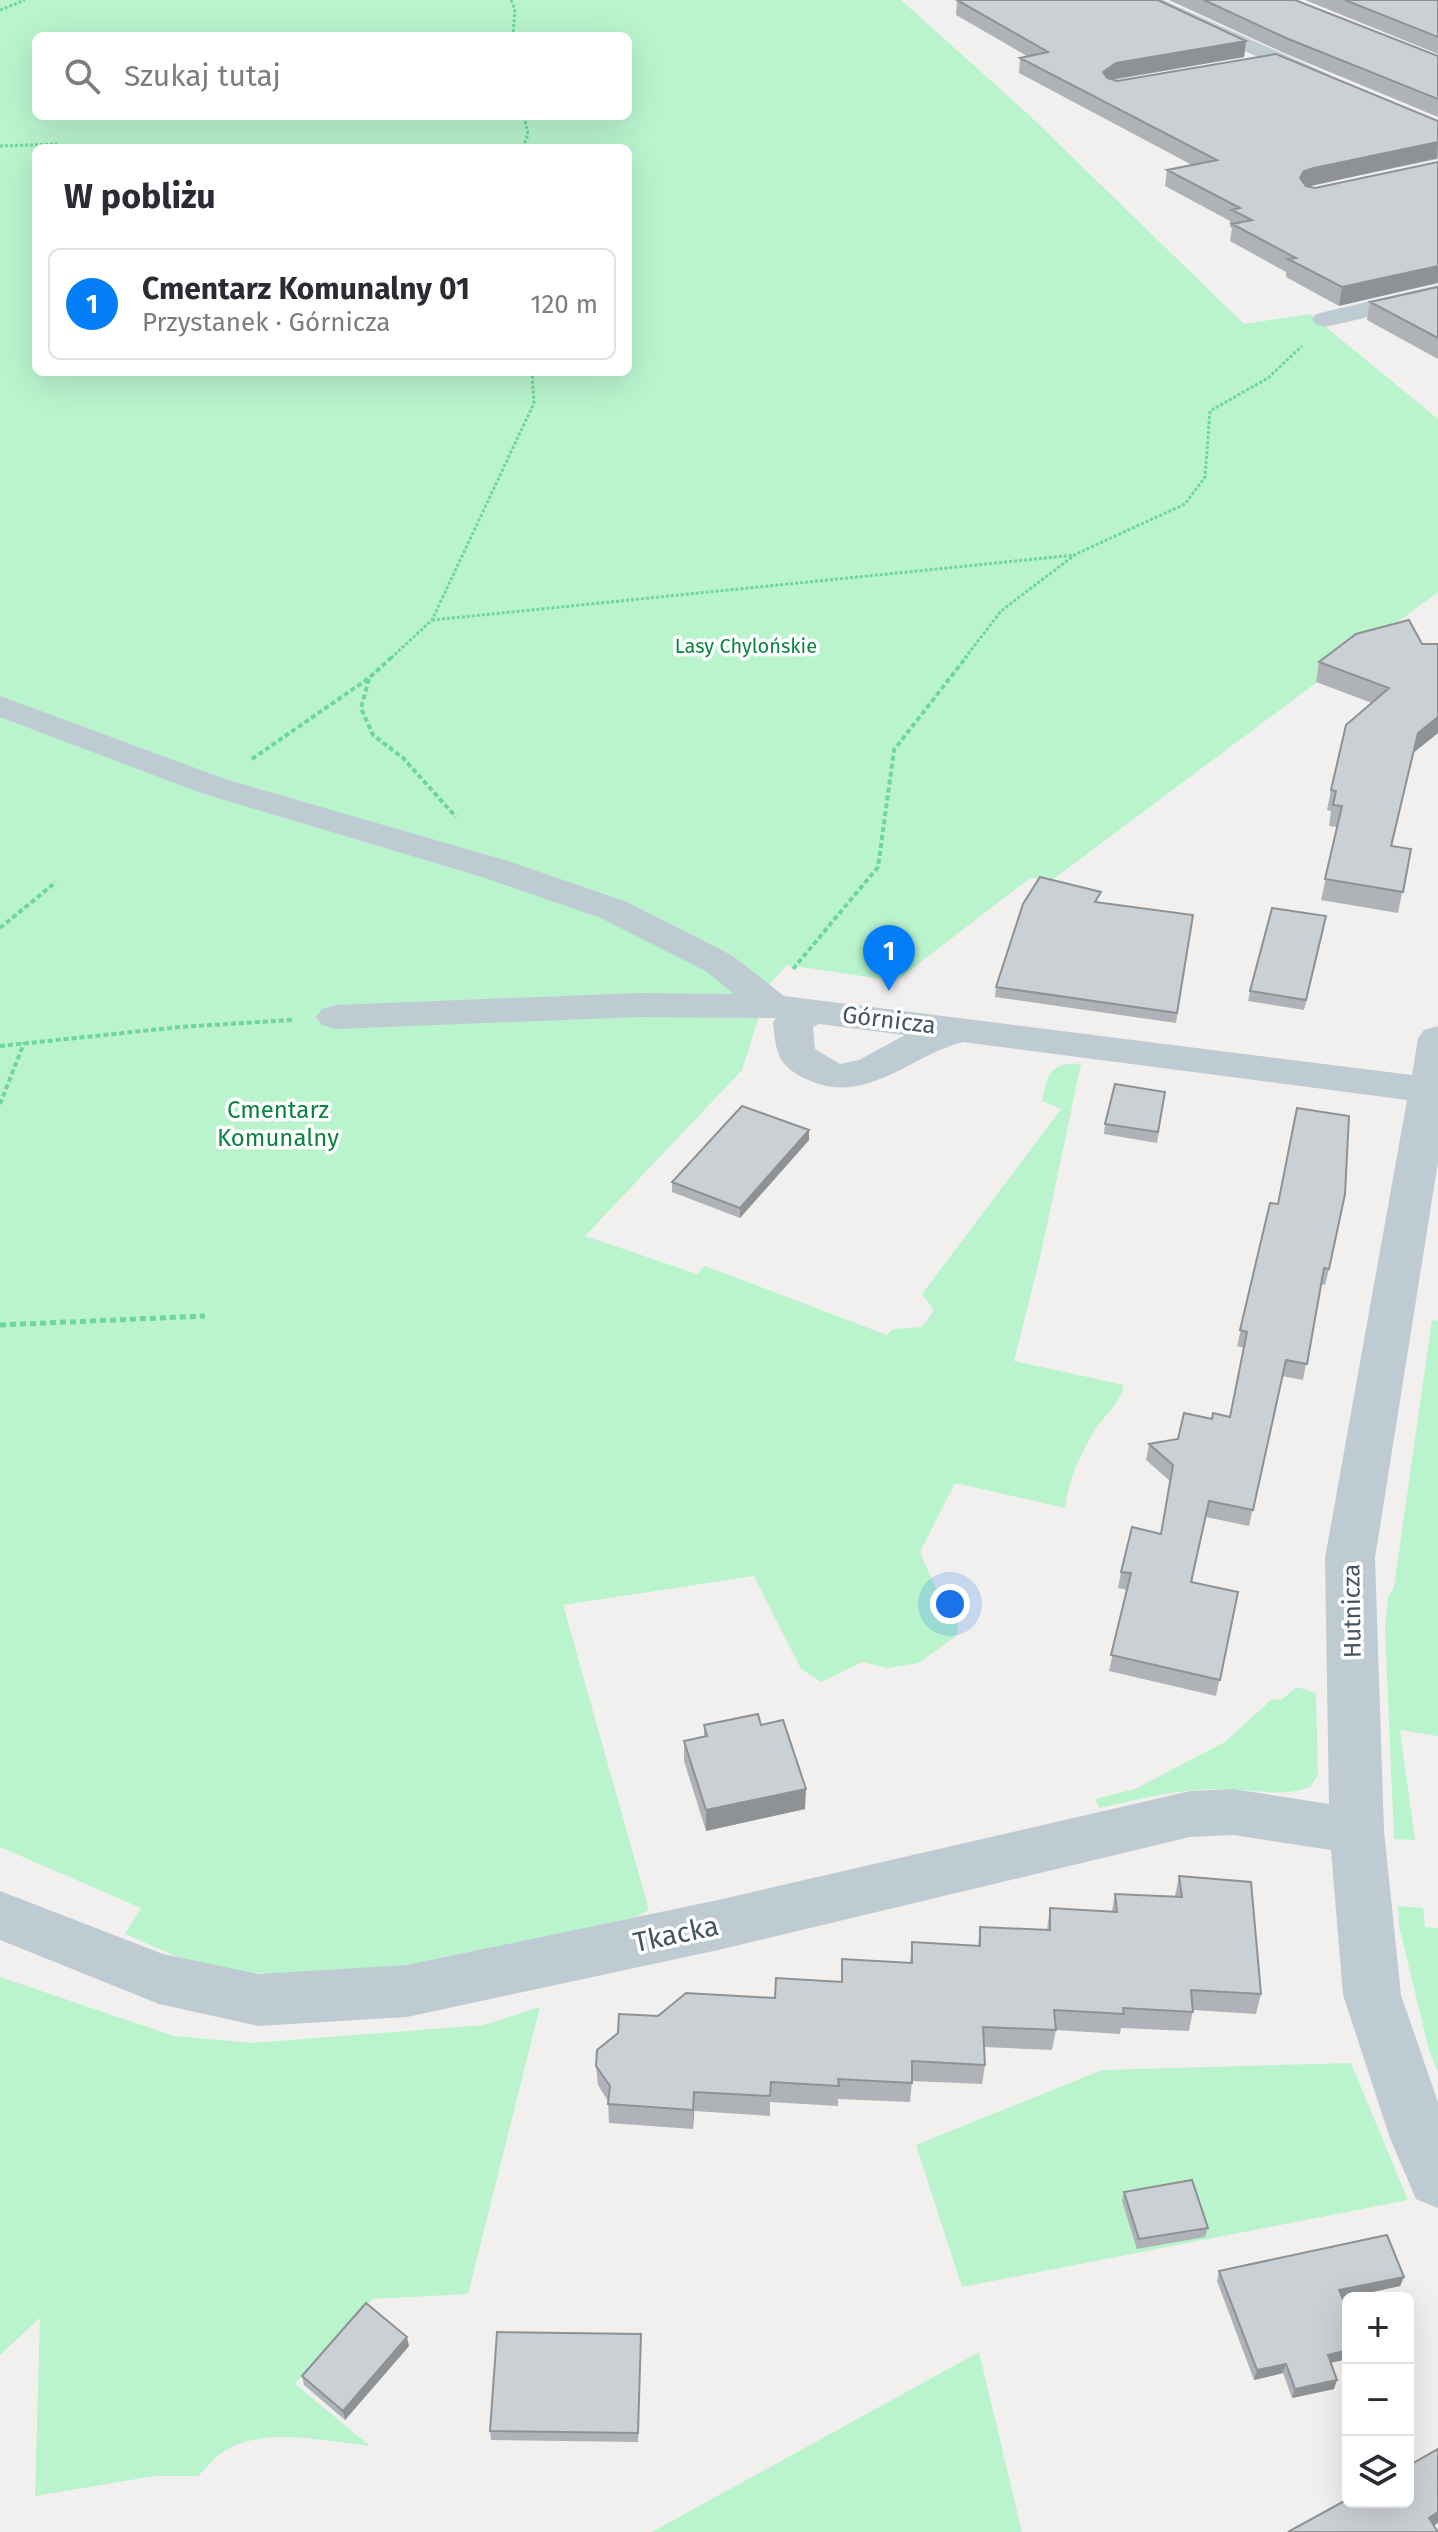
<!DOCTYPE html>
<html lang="pl">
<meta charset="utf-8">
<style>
:root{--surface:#fff;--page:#f2f2f3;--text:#2b2b33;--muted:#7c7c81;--line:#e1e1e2;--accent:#047df8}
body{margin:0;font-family:"Fira Sans",sans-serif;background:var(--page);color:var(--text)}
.controls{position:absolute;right:24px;bottom:24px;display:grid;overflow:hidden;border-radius:12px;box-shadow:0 8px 32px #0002}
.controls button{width:72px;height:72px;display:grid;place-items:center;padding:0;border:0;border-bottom:2px solid var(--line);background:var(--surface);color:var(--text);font:40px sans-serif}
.you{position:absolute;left:950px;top:1604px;width:28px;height:28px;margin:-20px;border:6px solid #fff;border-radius:50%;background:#1a73e8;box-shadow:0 0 0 12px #1a73e833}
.badge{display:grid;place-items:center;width:52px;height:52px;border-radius:50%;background:var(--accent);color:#fff;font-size:26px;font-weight:700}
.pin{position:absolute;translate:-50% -66px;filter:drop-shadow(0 2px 4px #0008)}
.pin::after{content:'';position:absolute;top:42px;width:28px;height:24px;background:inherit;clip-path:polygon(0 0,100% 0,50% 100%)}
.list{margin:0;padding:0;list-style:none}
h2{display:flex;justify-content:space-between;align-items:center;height:104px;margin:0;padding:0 32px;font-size:34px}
h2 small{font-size:26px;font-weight:400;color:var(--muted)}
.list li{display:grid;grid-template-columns:52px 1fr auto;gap:24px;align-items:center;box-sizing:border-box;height:112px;margin:0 16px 16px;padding:0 16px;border:2px solid var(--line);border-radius:12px}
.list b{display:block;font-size:30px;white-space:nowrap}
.list p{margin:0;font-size:26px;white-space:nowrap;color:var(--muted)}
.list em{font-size:26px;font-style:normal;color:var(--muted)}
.icon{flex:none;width:44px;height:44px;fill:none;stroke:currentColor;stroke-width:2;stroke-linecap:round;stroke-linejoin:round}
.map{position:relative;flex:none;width:1438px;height:2532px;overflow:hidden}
.search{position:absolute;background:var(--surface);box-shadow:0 8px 32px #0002;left:32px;top:32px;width:600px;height:88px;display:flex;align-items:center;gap:20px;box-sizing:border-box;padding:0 28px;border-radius:12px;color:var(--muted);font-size:30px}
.panel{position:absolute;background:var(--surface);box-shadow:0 8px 32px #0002;left:32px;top:144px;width:600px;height:232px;border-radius:12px}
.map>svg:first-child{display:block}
.green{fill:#b9f4cd;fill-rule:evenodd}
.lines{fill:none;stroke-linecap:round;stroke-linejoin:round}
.path-far2{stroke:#6dd79c;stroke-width:3;stroke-dasharray:3 2;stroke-linecap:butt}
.path-far1{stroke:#6dd79c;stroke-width:4;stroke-dasharray:5 3;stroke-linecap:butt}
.path{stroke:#6dd79c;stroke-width:5;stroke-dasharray:6 4;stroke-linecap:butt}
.minor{fill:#bfcbd3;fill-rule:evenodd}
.wall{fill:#afb3b7}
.shaded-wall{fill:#8e9295}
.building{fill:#cbd0d5;stroke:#8e9295;stroke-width:2}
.labels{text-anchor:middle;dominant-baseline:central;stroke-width:7;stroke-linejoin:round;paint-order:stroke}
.far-park-label{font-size:20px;fill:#0c8441;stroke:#fff}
.street-label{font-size:24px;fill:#45555f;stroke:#fff}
.park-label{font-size:24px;fill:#0c8441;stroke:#fff}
.near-street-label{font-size:28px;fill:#45555f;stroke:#fff}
</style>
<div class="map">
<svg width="1438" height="2532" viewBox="0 0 1438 2532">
<rect width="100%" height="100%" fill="#f2efef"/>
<path class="green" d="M 0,0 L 901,0 L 1027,113 L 1244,324 L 1310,314 L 1438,419 L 1438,592 L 1052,880 L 1030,878 L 896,981 L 787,965 L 769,985 L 742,1070 L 585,1236 L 697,1274 L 705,1266 L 887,1335 L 893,1329 L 922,1327 L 934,1310 L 922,1294 L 1061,1109 L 1042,1101 C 1047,1076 1051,1060 1081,1064 L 1042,1249 L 1014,1361 L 1124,1385 C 1119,1404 1108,1412 1097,1427 C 1080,1453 1069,1478 1065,1508 L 955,1483 L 920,1552 L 937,1591 L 958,1613 L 957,1635 L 919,1663 L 888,1668 L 862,1662 L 821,1682 L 801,1669 L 754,1576 L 563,1605 L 649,1910 L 636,1917 L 391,1970 L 290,1976 L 203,1968 L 125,1934 L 141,1908 L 0,1847 ZM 36,36 L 628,36 L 628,116 L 36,116 ZM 36,148 L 628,148 L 628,372 L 36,372 Z
M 1432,1320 L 1438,1321 L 1438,1736 L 1400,1730 L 1415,1840 L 1394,1839 L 1385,1627 L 1388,1597 L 1394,1588 Z
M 1297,1687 L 1316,1693 L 1318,1775 L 1310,1787 C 1281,1798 1253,1789 1223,1789 C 1182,1788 1139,1799 1099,1808 L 1095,1799 L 1135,1789 L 1225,1742 L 1272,1699 L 1281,1700 Z
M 1398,1906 L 1423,1908 L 1425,1927 L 1438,1928 L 1438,2072 L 1429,2050 L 1399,1926 Z
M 0,1977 L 174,2036 L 252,2043 L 484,2025 L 540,2007 L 468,2294 L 372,2299 L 295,2384 L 370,2446 C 326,2442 267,2426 226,2450 C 216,2455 207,2468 198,2476 L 154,2476 L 35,2496 L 40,2318 L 0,2355 Z
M 1351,2063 L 1408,2200 L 962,2287 L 916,2145 L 1102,2070 Z
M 979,2352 L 1022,2532 L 652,2532 Z"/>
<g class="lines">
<path class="path-far2" d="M 511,0 L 515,9 L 513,36
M 0,10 L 25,0
M 0,146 L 57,144
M 523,148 L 528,134 L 524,116
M 432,620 L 1075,555
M 391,658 L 432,620 L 534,403 L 532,372
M 965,658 L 1001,611 L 1076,554 L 1185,504 L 1205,477 L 1210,411 L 1268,378 L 1302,346"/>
<path class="path-far1" d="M 369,679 L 361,708 L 373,735 L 403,758 L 456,817
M 252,759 L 369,678 L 393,656
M 0,928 L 56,882
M 793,969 L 878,867 L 894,750 L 967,656
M 0,1046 L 180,1027 L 292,1020
M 0,1104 L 24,1043"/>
<path class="path" d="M 0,1325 L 205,1316"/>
<path class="minor" d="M 1137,0 L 1163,0 L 1330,75 L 1333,79 L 1330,83 L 1316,83 L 1140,4 Z
M 1438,285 L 1438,301 L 1325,327 L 1316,324 L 1312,319 L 1316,314 Z
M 0,696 L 225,779 L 508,861 L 627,902 L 733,956 L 784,996 L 1412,1075 L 1418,1038 L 1424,1030 L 1438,1026 L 1438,1162 L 1375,1558 L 1384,1831 L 1401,1995 L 1438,2102 L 1438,2208 L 1416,2199 L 1390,2138 L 1343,1995 L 1331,1850 L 1233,1835 L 1190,1837 L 718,1950 L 407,2017 L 258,2026 L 159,2004 L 0,1940 L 0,1891 L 163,1954 L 258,1974 L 407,1965 L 718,1900 L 1190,1791 L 1233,1789 L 1329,1804 L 1325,1558 L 1407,1100 L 963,1042 C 909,1056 867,1106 808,1080 C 777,1066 776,1053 773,1022 L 776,1018 L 773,1018 L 638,1017 L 336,1029 L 322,1025 L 316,1017 L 322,1009 L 336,1005 L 638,993 L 734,994 L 707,972 L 601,918 L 482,877 L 201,793 L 0,717 ZM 819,1024 L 905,1035 L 859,1060 L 840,1064 L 815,1049 L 813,1027 Z"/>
</g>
<path class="wall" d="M 957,0 L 1246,41 L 1244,57 L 1113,80 L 1117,81 L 1438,121 L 1438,159 L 1308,186 L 1315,188 L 1438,162 L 1339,306 L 1286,277 L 1286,272 L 1230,241 L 1232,228 L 1230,227 L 1230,221 L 1165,186 L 1167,170 L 1192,165 L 1019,73 L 1020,58 L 1027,56 L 956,15 Z
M 1169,0 L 1295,0 L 1438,56 L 1438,117 L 1284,53 Z
M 1305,0 L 1438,0 L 1438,54 Z
M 1438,287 L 1438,359 L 1367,320 L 1370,302 Z
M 1422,644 L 1438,644 L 1438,733 L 1413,753 L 1392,846 L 1411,849 L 1398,913 L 1321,900 L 1337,827 L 1329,826 L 1331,811 L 1327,810 L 1331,790 L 1372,703 L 1316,682 L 1319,662 Z
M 1193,915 L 1176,1023 L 995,997 L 996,987 Z
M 1324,926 L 1304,1010 L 1248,1001 L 1250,991 Z
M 1165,1092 L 1157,1143 L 1104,1134 L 1105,1124 Z
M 809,1130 L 809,1140 L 740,1218 L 672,1192 L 672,1182 Z
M 1270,1203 L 1329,1269 L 1325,1285 L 1321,1284 L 1303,1380 L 1282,1376 L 1249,1526 L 1206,1517 L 1192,1582 L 1238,1592 L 1216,1696 L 1109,1671 L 1127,1590 L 1118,1588 L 1121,1572 L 1161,1534 L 1170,1481 L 1146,1460 L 1149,1444 L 1178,1439 L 1212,1419 L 1230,1417 L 1244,1348 L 1237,1346 Z
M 704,1725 L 761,1725 L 805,1809 L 706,1831 L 684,1761 L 684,1741 L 704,1736 Z
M 1179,1876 L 1261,1994 L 1256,2014 L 1193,2010 L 1189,2031 L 1121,2028 L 1120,2034 L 1056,2030 L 1052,2050 L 984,2047 L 985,2065 L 982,2084 L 912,2081 L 910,2102 L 838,2099 L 838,2106 L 770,2102 L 770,2116 L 694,2111 L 693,2129 L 609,2123 L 608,2101 L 598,2085 L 596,2066 L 658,2016 L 775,1998 L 841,1982 L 842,1959 L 910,1963 L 912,1942 L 978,1945 L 980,1927 L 1047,1930 L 1050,1908 L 1112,1911 L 1115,1894 L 1175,1896 Z
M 1124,2192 L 1208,2228 L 1205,2237 L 1137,2249 L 1122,2201 Z
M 1219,2271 L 1404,2277 L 1400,2286 L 1343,2298 L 1348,2311 L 1348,2359 L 1331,2363 L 1334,2389 L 1292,2398 L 1283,2373 L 1254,2380 L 1217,2281 Z
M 641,2343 L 638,2442 L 491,2440 L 490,2431 Z
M 409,2346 L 345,2420 L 304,2385 L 302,2376 Z"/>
<path class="shaded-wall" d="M 1246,41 L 1244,57 L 1114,79 L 1101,88 L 1103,72 L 1116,63 Z
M 1438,142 L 1437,158 L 1302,188 L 1300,178 L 1304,171 Z
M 1438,266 L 1438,283 L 1339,306 L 1342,287 Z
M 1438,717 L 1438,733 L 1413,753 L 1418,733 Z
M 809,1130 L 809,1140 L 740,1218 L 740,1208 Z
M 806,1789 L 805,1809 L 706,1831 L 706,1810 Z
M 694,2092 L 694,2111 L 693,2129 L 693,2110 Z
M 1404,2277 L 1400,2286 L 1336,2300 L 1339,2290 Z
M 407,2337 L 409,2346 L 345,2420 L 343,2411 Z
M 1348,2350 L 1348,2359 L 1324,2364 L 1328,2355 Z
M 1286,2364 L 1283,2373 L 1254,2380 L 1257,2370 Z
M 1337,2380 L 1334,2389 L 1292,2398 L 1295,2389 Z
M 1438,2512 L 1438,2523 L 1425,2532 L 1429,2518 Z"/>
<path class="building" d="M 957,0 L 1158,0 L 1246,41 L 1116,63 L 1103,72 L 1107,78 L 1117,81 L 1276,54 L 1438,121 L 1438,142 L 1314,168 L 1304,171 L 1300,178 L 1306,186 L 1315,188 L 1438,162 L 1438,266 L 1342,287 L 1288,259 L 1296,258 L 1232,224 L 1252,220 L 1232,210 L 1240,208 L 1167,170 L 1217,160 L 1020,58 L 1048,52 Z
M 1204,0 L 1295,0 L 1438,56 L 1438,99 L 1286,38 Z
M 1345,0 L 1438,0 L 1438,37 Z
M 1438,287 L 1438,338 L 1370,302 Z
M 1409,620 L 1422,644 L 1438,644 L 1438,717 L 1418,733 L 1391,846 L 1411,849 L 1403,892 L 1325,879 L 1342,806 L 1333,805 L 1336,791 L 1331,790 L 1346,725 L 1389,688 L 1319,662 L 1356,634 Z
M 1040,877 L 1101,892 L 1095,902 L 1193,915 L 1177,1013 L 996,987 L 1023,904 Z
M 1272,908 L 1326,916 L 1306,1000 L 1250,991 Z
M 1115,1084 L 1165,1092 L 1158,1132 L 1105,1124 Z
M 742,1106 L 809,1130 L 740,1208 L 672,1182 Z
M 1297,1108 L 1349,1116 L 1345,1194 L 1329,1269 L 1324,1268 L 1307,1364 L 1286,1360 L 1253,1510 L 1209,1501 L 1191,1582 L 1238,1592 L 1220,1680 L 1111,1655 L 1131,1573 L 1121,1572 L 1132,1527 L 1161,1534 L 1173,1465 L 1149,1444 L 1178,1439 L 1184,1413 L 1212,1419 L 1213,1413 L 1230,1417 L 1247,1332 L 1240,1330 L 1270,1203 L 1278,1204 Z
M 758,1714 L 761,1725 L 783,1720 L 806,1789 L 706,1810 L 684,1741 L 707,1736 L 704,1725 Z
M 1179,1876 L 1251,1882 L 1261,1994 L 1191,1990 L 1193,2012 L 1123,2008 L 1124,2014 L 1054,2010 L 1056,2030 L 983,2027 L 985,2065 L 912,2061 L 912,2083 L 838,2079 L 839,2086 L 771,2082 L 770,2096 L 694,2092 L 693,2110 L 608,2104 L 610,2086 L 596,2066 L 597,2050 L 618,2033 L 619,2014 L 658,2016 L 686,1993 L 775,1998 L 776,1978 L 842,1982 L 842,1959 L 912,1963 L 912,1942 L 980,1946 L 980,1927 L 1050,1930 L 1050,1908 L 1117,1912 L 1115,1894 L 1182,1897 Z
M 1192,2180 L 1208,2228 L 1139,2239 L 1124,2192 Z
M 1387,2235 L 1404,2277 L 1339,2290 L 1348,2311 L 1348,2350 L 1328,2355 L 1337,2380 L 1295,2389 L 1286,2364 L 1257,2370 L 1219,2271 Z
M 366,2303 L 407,2337 L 343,2411 L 302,2376 Z
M 497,2332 L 641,2334 L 638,2433 L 490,2431 Z
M 1438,2449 L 1438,2512 L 1429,2518 L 1438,2532 L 1288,2532 L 1348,2499 L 1348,2502 L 1408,2502 L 1408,2466 Z"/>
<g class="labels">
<g class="far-park-label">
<text x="746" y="646">Lasy Chylońskie</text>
</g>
<g class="street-label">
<text transform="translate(889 1020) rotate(7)">Górnicza</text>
<text transform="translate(1352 1611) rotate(-91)">Hutnicza</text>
</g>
<g class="park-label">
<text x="278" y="1110">Cmentarz<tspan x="278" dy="28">Komunalny</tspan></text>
</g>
<g class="near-street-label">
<text transform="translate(676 1934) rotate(-12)">Tkacka</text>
</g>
</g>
</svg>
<div class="controls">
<button>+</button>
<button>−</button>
<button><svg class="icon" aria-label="layers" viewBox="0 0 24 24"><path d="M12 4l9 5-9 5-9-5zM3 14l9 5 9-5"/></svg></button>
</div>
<div class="you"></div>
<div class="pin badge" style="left:889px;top:991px">1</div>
<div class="search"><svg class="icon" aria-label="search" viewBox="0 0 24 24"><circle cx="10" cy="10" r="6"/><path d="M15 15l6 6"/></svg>Szukaj tutaj</div>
<section class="panel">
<h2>W pobliżu<small></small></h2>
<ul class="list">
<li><span class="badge">1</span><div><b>Cmentarz Komunalny 01</b><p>Przystanek · Górnicza</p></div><em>120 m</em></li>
</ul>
</section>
</div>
